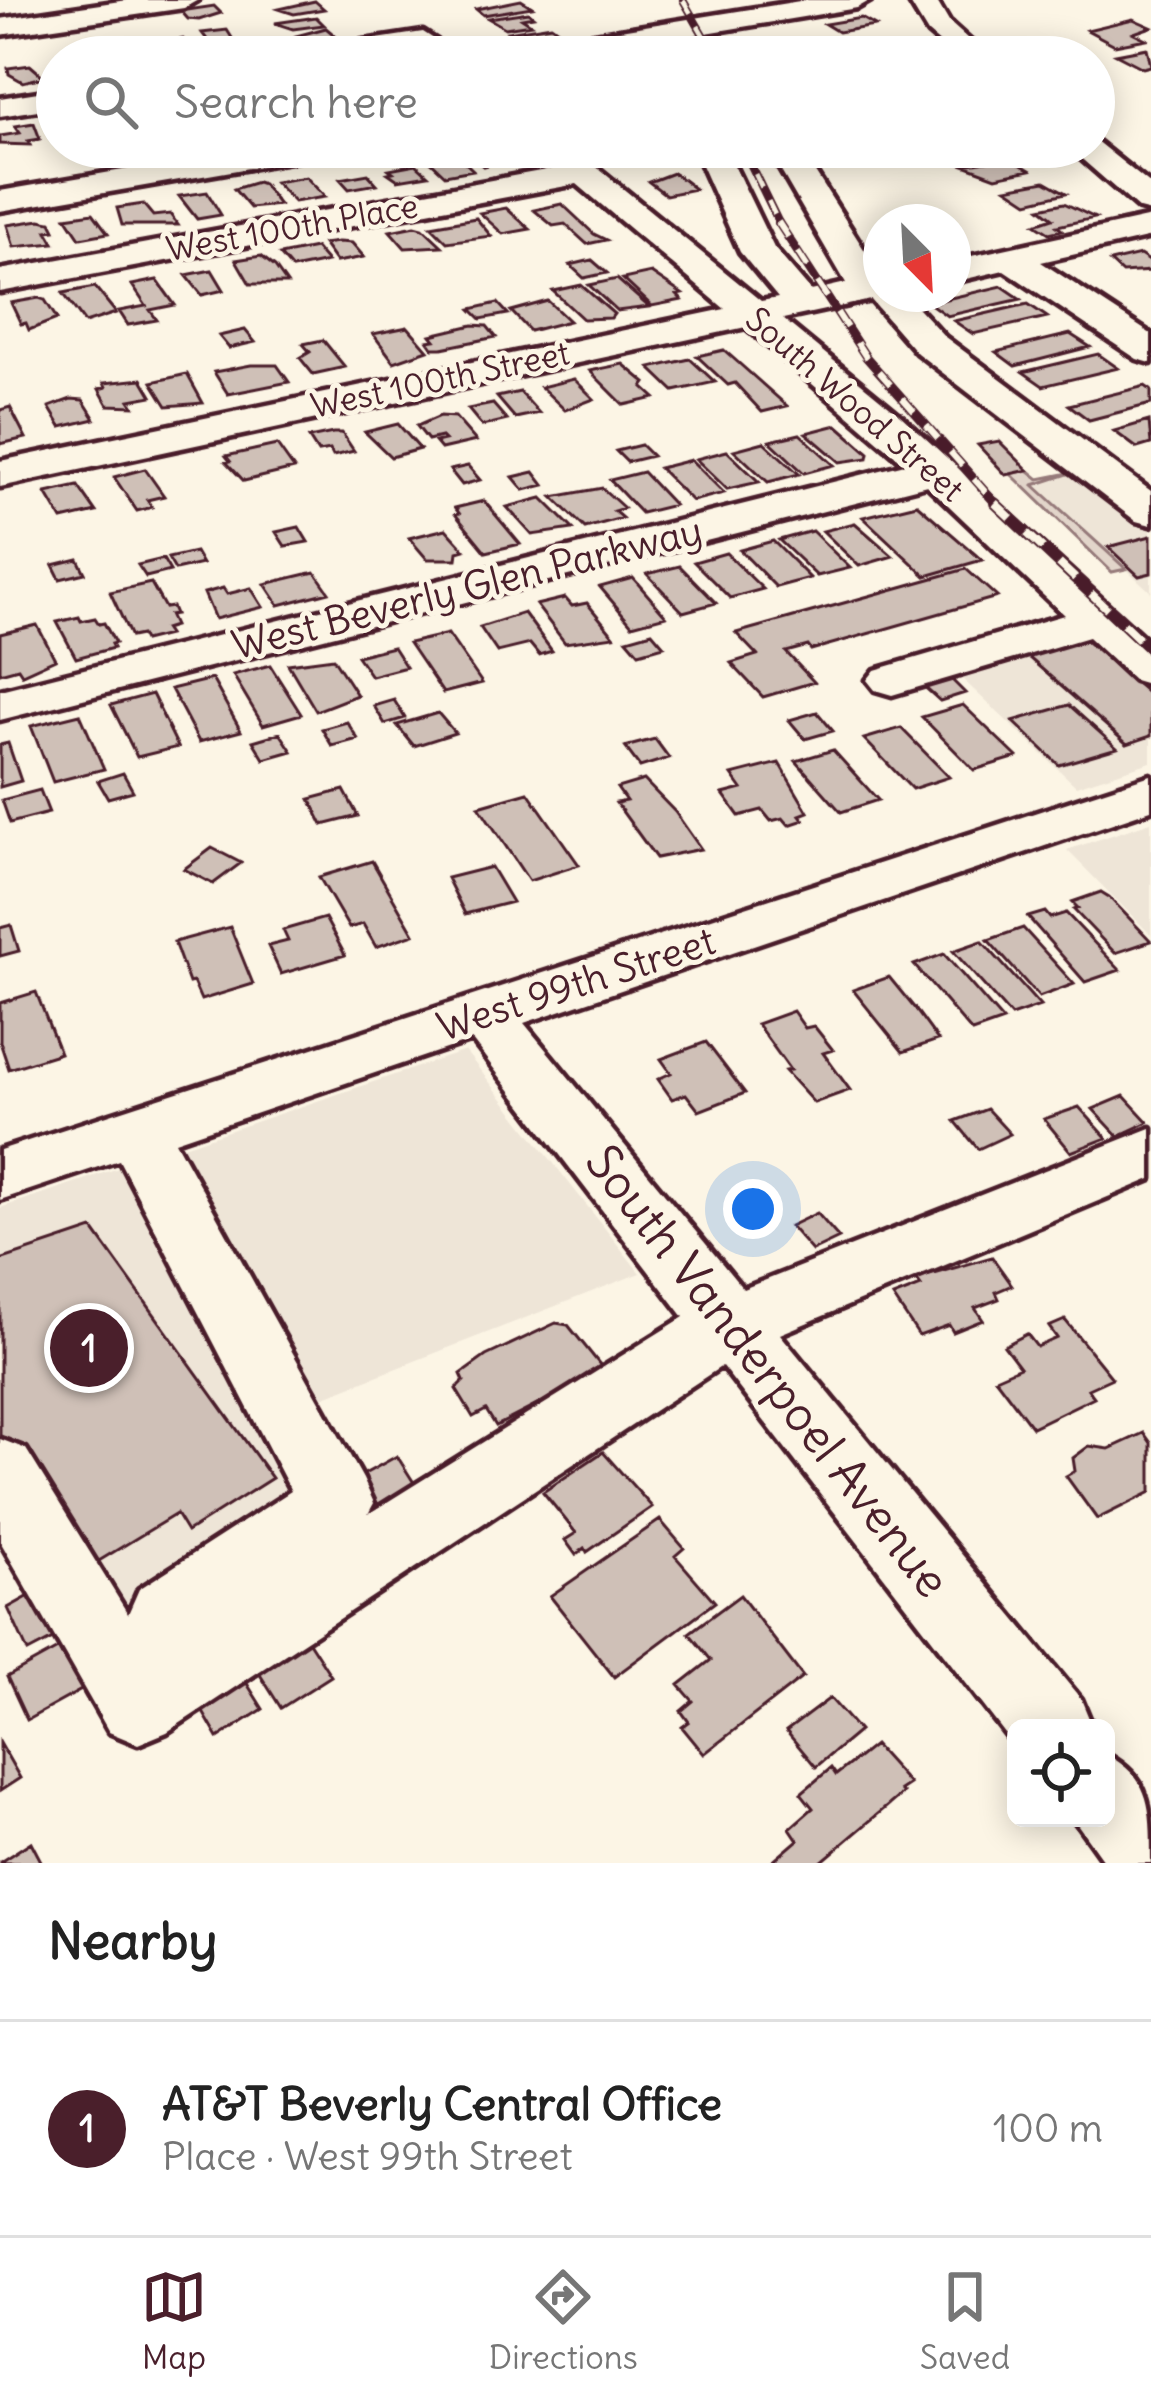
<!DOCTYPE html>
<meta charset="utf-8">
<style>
:root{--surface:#fff;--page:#f6f6f6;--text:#222;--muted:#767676;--line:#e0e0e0;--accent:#4a1f2b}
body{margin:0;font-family:Delius,sans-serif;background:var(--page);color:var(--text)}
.controls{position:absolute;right:36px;bottom:36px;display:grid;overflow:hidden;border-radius:18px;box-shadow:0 6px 30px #0003}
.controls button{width:108px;height:108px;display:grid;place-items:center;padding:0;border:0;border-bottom:3px solid var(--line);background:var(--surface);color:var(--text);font:60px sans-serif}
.compass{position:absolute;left:863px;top:204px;width:108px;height:108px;border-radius:50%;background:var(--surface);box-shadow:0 6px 30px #0003;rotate:156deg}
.you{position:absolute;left:753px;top:1209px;width:42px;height:42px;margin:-30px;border:9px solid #fff;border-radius:50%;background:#1a73e8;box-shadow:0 0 0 18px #1a73e833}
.badge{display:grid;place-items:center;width:78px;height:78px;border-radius:50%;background:var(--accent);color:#fff;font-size:39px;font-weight:700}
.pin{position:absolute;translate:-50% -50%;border:6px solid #fff;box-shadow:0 3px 12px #0006}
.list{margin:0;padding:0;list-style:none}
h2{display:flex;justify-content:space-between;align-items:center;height:156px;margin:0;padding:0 48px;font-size:51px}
h2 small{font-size:39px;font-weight:400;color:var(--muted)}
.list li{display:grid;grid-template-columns:78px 1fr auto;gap:36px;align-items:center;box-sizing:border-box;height:216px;padding:0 48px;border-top:3px solid var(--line)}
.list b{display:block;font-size:45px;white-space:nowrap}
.list p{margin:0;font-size:39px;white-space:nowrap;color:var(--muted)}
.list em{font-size:39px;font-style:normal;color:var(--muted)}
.icon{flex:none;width:66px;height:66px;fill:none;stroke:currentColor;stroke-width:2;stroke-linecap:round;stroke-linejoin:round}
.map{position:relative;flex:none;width:1151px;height:1863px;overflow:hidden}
.search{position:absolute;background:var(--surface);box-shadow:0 6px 30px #0003;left:36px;right:36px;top:36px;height:132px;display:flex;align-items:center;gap:30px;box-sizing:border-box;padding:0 42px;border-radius:66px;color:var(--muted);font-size:45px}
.sheet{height:372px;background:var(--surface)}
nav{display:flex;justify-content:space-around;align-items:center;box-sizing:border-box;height:168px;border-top:3px solid var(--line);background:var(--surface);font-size:33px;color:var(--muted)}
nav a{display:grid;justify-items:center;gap:6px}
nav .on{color:var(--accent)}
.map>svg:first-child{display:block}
.built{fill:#eee5d7}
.green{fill:#e2d5ca;stroke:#967a7a;stroke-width:3}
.building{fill:#cfc0b7;stroke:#4a1f2b;stroke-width:3}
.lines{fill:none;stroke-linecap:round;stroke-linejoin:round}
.minor-casing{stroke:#4a1f2b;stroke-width:9}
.minor{fill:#fcf5e5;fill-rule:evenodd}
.rail-far2-casing{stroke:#4a1f2b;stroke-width:8}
.rail-far1-casing{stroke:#4a1f2b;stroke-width:9}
.rail-casing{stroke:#4a1f2b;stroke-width:12}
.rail-far2{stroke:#fcf5e5;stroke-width:4.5;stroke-dasharray:15;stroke-linecap:butt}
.rail-far1{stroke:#fcf5e5;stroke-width:6;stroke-dasharray:18;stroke-linecap:butt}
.rail{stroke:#fcf5e5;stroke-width:8;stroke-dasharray:22;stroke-linecap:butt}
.labels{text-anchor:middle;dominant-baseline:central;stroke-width:10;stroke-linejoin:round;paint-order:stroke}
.far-street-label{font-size:33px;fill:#4a1f2b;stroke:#fcf5e5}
.street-label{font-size:39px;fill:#4a1f2b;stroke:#fcf5e5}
.near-street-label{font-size:48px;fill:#4a1f2b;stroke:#fcf5e5}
</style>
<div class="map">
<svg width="1151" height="1863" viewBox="0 0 1151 1863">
<rect width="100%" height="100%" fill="#fcf5e5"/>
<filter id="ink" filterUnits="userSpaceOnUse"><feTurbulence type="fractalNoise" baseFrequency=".00833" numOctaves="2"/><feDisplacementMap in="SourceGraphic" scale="24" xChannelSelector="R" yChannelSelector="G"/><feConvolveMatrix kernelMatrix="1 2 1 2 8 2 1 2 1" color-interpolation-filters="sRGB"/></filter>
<g filter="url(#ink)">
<path class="built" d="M 1072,472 L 1151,524 L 1151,592 L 1033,484 Z
M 1077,619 L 1151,682 L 1151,762 L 1076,786 L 940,658 Z
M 1151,822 L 1151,935 L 1067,850 Z
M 465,1051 L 640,1273 L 302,1405 L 380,1549 L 138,1704 L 0,1472 L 0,1208 Z"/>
<path class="green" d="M 1028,470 L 1039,479 L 1074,472 L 1034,485 L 1126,569 L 1112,572 L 1011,474 Z"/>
<path class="building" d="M 521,0 L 532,7 L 483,15 L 476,9 Z
M 315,1 L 324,9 L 294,14 L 279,9 Z
M 214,6 L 221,13 L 199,20 L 188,19 L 181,11 Z
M 528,12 L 533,16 L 522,18 L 531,24 L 505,28 L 488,18 Z
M 316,17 L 324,25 L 293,29 L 275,23 Z
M 861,18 L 875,26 L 838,32 L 825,24 Z
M 1133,19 L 1151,27 L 1134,33 L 1146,39 L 1115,45 L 1087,30 Z
M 551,25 L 562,33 L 519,40 L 508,32 Z
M 326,28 L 338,38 L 304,44 L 296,36 Z
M 227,30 L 239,49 L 215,50 L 202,33 Z
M 183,39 L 200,56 L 175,57 L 166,47 L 171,46 L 167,42 Z
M 1147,48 L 1151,66 L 1143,68 L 1116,54 Z
M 30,65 L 44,77 L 23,82 L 9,74 L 8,68 Z
M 34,123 L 40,139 L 28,141 L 30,145 L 0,144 L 0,136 L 20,133 L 15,126 Z
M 485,147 L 508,147 L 518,157 L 483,166 L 466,151 Z
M 604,147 L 651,147 L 659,153 L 621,161 Z
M 443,149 L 453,151 L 473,170 L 445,175 L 425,156 Z
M 1008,157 L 1030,170 L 996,177 L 964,165 Z
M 416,164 L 428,175 L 398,180 L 388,173 L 393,172 L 389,169 Z
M 673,173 L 678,176 L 695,189 L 666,195 L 649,182 Z
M 368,174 L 377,184 L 349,189 L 340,179 Z
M 306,177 L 325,197 L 294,202 L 275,182 Z
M 1045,181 L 1066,193 L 1028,202 L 1007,188 Z
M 257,182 L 263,184 L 279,205 L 250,208 L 234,189 Z
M 207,192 L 221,215 L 197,219 L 179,196 Z
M 1064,203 L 1095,218 L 1057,226 L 1062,230 L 1049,233 L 1035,224 L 1053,218 L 1040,208 Z
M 143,204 L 153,216 L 170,214 L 178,225 L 122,225 L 117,208 Z
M 562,204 L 594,234 L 606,240 L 587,244 L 565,224 L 553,226 L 534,210 Z
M 506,208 L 530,229 L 503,234 L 480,213 Z
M 93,213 L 108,233 L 80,238 L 66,217 Z
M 476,218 L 491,236 L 447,242 L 431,226 Z
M 40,220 L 51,222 L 55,230 L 47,231 L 54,243 L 14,247 L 7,225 Z
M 415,226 L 423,228 L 442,246 L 405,248 L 390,231 Z
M 338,242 L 352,243 L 364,257 L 336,262 L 323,244 Z
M 315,248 L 327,262 L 292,269 L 280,255 Z
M 1140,255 L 1151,262 L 1151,271 L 1122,273 L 1110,262 Z
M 261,256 L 275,267 L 287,284 L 250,284 L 236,260 Z
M 592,260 L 607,273 L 584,278 L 570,265 Z
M 212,270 L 224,290 L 202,295 L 186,275 Z
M 651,273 L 682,294 L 677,295 L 682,300 L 652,306 L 623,279 Z
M 617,279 L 649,307 L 617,311 L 589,285 Z
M 157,280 L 175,305 L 150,310 L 157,320 L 128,325 L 119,311 L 146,306 L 132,285 Z
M 581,285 L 614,314 L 611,318 L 583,319 L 553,291 Z
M 1002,286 L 1021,299 L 947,316 L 929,303 Z
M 95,287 L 116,313 L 85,323 L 63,293 Z
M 39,298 L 45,300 L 57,319 L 29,330 L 26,323 L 21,324 L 11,303 Z
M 548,301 L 569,321 L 530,331 L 511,311 Z
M 498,303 L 508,314 L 481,319 L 471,309 Z
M 1028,304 L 1047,317 L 973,334 L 954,321 Z
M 473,325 L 487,326 L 496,337 L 442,348 L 433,348 L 428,341 L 435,340 L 431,335 Z
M 408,327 L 428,350 L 394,362 L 373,334 Z
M 245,330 L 255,342 L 229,348 L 219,336 Z
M 1070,334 L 1090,347 L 1015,366 L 996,352 Z
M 323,340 L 345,367 L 313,374 L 300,358 L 310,352 L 303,344 Z
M 724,350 L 787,406 L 762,412 L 735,383 L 728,385 L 697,356 Z
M 1098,354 L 1118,368 L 1043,386 L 1023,372 Z
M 690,359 L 715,382 L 674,391 L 650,368 Z
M 623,364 L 646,383 L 643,387 L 655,398 L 624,405 L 590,371 Z
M 251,365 L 277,365 L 289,382 L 228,394 L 214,372 Z
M 187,374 L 203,403 L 167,406 L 152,382 Z
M 142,379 L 152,396 L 130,400 L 134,406 L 108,405 L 99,389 L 106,387 L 104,383 Z
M 574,379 L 594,399 L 565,410 L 541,387 Z
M 1145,386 L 1151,390 L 1151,404 L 1089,420 L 1069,405 Z
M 520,392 L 539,413 L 515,418 L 497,397 Z
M 71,399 L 83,400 L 95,419 L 61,427 L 49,407 Z
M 493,404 L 507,420 L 482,426 L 468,409 Z
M 10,407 L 26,438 L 0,444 L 0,410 Z
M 440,416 L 455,417 L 476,441 L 441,449 L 435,442 L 444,440 L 441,437 L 428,440 L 417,426 Z
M 1149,421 L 1151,444 L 1137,448 L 1114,431 Z
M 398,424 L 420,449 L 391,457 L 365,432 Z
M 837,425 L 869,453 L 868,458 L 840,462 L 806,433 Z
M 333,433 L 342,433 L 354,451 L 333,456 L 330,450 L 318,452 L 309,438 Z
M 800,434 L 834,465 L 804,473 L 770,441 Z
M 999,441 L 1028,470 L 1006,475 L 978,445 Z
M 764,442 L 799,474 L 768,482 L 734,450 Z
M 277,445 L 294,469 L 244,481 L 226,462 L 230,461 L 226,456 Z
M 641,445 L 652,456 L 627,462 L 616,451 Z
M 727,451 L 759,482 L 727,489 L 696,459 Z
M 691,460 L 724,493 L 692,501 L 659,468 Z
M 468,466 L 480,480 L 462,485 L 450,470 Z
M 145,469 L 164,496 L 147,500 L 152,507 L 137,511 L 114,477 Z
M 534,472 L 544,485 L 524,490 L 513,477 Z
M 643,472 L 674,505 L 641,513 L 610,480 Z
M 78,486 L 96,512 L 62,520 L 46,493 Z
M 602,488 L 624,508 L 614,511 L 622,518 L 585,528 L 553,497 Z
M 542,498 L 573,529 L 532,535 L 507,507 Z
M 484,501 L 520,544 L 486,552 L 455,514 L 459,513 L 455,508 Z
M 917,504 L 982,560 L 926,576 L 863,517 Z
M 855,523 L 893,556 L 859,566 L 823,531 Z
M 299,527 L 308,542 L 285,546 L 276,532 Z
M 446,529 L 465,550 L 458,552 L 457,559 L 427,559 L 409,538 Z
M 812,531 L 850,568 L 817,576 L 779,540 Z
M 1151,536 L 1151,573 L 1139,576 L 1108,547 Z
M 773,541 L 810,578 L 776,587 L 740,550 Z
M 195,552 L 202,564 L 175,570 L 168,558 Z
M 726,553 L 763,589 L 730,598 L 694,562 Z
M 78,559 L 85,573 L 60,579 L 53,565 Z
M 163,559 L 170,571 L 146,577 L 138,565 Z
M 680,566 L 716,603 L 683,612 L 647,574 Z
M 966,569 L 997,597 L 811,650 L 808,646 L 786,652 L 814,682 L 763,697 L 731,663 L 757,655 L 736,633 Z
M 315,572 L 329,592 L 279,605 L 265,584 Z
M 633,578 L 666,616 L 632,625 L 600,587 Z
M 151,583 L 165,608 L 172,607 L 175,614 L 169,615 L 174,626 L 164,629 L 168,635 L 144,641 L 141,635 L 131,637 L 110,592 Z
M 223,588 L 227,594 L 251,588 L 263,607 L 215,619 L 204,593 Z
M 565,598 L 572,606 L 587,603 L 614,636 L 565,643 L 536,605 Z
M 524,613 L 552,651 L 539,655 L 530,644 L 497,652 L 480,627 Z
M 79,617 L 81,621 L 95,618 L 99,624 L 104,623 L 115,643 L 111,644 L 113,648 L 76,658 L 57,622 Z
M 37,625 L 55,659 L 22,674 L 18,668 L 0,673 L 0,634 Z
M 1075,631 L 1151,696 L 1151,736 L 1127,744 L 1019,649 Z
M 652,632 L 664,646 L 639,653 L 627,639 Z
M 448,634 L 482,683 L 443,693 L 409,643 Z
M 393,647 L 406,667 L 371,676 L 357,656 Z
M 333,658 L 357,695 L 316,711 L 288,664 Z
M 270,665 L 301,714 L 263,725 L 233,675 Z
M 947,675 L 965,693 L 940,701 L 920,683 Z
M 212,679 L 241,731 L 199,742 L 171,689 Z
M 152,694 L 178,747 L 137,757 L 111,705 Z
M 394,700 L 405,718 L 385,724 L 374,706 Z
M 963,705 L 1017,757 L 974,770 L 922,717 Z
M 1069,705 L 1117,748 L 1059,765 L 1013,721 Z
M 817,712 L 833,731 L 805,739 L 789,720 Z
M 438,713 L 455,733 L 414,746 L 397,725 Z
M 80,714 L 104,769 L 53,782 L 31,726 Z
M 347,722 L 358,739 L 332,746 L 322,729 Z
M 901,728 L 949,777 L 912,789 L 864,739 Z
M 280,733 L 292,751 L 264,759 L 253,741 Z
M 655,739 L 669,758 L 640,767 L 625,747 Z
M 8,743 L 21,781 L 0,787 L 0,745 Z
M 833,750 L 878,800 L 841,812 L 796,761 Z
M 779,763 L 808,812 L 800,815 L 804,820 L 789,825 L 783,818 L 771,821 L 762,810 L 739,816 L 723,794 L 742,789 L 732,775 Z
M 123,773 L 133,791 L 108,798 L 98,781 Z
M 644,780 L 675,812 L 701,849 L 656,858 L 616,803 L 626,801 L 617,788 Z
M 40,790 L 49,813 L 10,823 L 2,800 Z
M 344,790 L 358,816 L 323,825 L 310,799 Z
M 528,792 L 579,865 L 529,881 L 479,806 Z
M 212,848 L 241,863 L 213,884 L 184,869 Z
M 372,861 L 414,934 L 376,947 L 363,924 L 349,928 L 319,877 Z
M 491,867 L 512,902 L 465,914 L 447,878 Z
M 1101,892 L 1109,897 L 1151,941 L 1115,953 L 1074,910 L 1078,908 L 1072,902 Z
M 1045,912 L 1050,918 L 1066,913 L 1120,970 L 1085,982 L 1028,917 Z
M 325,918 L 345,955 L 281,974 L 268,946 L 288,941 L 283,930 Z
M 11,925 L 19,951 L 0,956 L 0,928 Z
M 230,927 L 253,984 L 201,1000 L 193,982 L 189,983 L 174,942 Z
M 1023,928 L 1074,984 L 1039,997 L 988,940 Z
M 982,941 L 1040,1006 L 1011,1016 L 953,951 Z
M 944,954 L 1003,1021 L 972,1032 L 914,965 Z
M 889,977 L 916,1010 L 938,1040 L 903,1052 L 853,990 Z
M 36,992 L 60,1053 L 9,1069 L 0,1042 L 0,1003 Z
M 793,1011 L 805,1028 L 814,1026 L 833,1050 L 823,1053 L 850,1090 L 814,1103 L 785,1071 L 790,1070 L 757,1024 Z
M 706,1042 L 745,1093 L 699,1111 L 686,1094 L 672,1099 L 658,1079 L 671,1073 L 661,1059 Z
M 1124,1096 L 1148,1122 L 1118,1136 L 1093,1109 Z
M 1079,1107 L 1107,1138 L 1071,1152 L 1044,1119 Z
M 987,1109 L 1010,1134 L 978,1149 L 955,1121 Z
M 817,1213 L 839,1238 L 812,1251 L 790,1226 Z
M 93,1229 L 272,1478 L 187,1532 L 176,1514 L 84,1570 L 0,1435 L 0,1260 Z
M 992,1257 L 1012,1285 L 996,1292 L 999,1299 L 975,1308 L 983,1320 L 953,1332 L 949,1325 L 919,1336 L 893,1297 L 921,1286 L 916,1279 Z
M 1065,1320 L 1112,1378 L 1088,1389 L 1094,1397 L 1032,1427 L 995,1378 L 1020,1367 L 1004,1346 L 1027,1334 L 1037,1347 L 1057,1338 L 1049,1327 Z
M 556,1323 L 568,1325 L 601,1366 L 591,1377 L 496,1426 L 486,1410 L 473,1417 L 456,1389 L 464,1381 L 461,1374 L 486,1356 Z
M 1144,1433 L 1151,1443 L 1151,1492 L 1097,1519 L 1066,1476 L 1075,1471 L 1073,1458 L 1089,1446 L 1109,1449 Z
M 603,1452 L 652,1507 L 587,1552 L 585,1548 L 576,1555 L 565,1540 L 576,1533 L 543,1492 Z
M 397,1456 L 418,1489 L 381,1511 L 359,1477 Z
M 660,1520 L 684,1548 L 675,1556 L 715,1602 L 614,1677 L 550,1596 Z
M 42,1589 L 64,1633 L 28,1652 L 8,1608 Z
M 740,1595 L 803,1677 L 704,1754 L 682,1727 L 689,1722 L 681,1711 L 693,1701 L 679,1685 L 711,1660 L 689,1633 Z
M 304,1634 L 331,1676 L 281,1708 L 254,1665 Z
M 63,1646 L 83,1689 L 27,1720 L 7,1677 Z
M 236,1666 L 263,1709 L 218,1738 L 192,1693 Z
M 830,1698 L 859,1731 L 816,1767 L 786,1731 Z
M 0,1743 L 20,1778 L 0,1791 Z
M 874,1745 L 909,1784 L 900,1790 L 903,1793 L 820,1863 L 771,1863 L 798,1840 L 790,1828 L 813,1808 L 801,1793 L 831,1768 L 836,1775 Z
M 31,1842 L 42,1863 L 0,1863 L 0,1862 Z"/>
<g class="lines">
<defs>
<path id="minor" d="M 127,0 L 198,0 L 184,8 L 0,35 L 0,19 Z
M 806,0 L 871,0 L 857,8 L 561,57 L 493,57 L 508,48 Z
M 908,0 L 936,0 L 949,22 L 988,57 L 956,57 L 928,33 Z
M 423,32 L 437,41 L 433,47 L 375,57 L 303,57 L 318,48 Z
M 57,89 L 57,107 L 0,116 L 0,98 Z
M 1095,140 L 1151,185 L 1151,212 L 1139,209 L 1068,147 L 1094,147 Z
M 257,147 L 329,147 L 313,157 L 0,211 L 0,191 Z
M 536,147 L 572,147 L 761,301 L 778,298 L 740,252 L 693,147 L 725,147 L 774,248 L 811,291 L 846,283 L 767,147 L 799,147 L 881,276 L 881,294 L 905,294 L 945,337 L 1151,491 L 1151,525 L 1136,521 L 917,353 L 871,300 L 783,319 L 900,415 L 1151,644 L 1151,685 L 1134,680 L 1088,637 L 892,695 L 875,690 L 867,680 L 875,670 L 1064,615 L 927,485 L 0,720 L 0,690 L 905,464 L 746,327 L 0,487 L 0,461 L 725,309 L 577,184 L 0,292 L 0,270 L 557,168 Z
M 1151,217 L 1151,237 L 1041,262 L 1151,334 L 1151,363 L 1137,359 L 1004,270 L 953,282 L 953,260 Z
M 1151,775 L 1151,810 L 524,1023 L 743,1289 L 1151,1128 L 1151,1179 L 780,1334 L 1081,1699 L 1093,1728 L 1016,1728 L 1016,1748 L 722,1366 L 167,1732 L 138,1744 L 109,1732 L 0,1541 L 0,1439 L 26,1449 L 128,1614 L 139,1589 L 291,1491 L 119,1160 L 0,1200 L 0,1150 ZM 472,1040 L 684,1317 L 368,1514 L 374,1503 L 363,1479 L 175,1141 Z
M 1106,1754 C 1151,1779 1151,1805 1151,1863 L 1105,1863 L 1073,1818 L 1106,1818 Z"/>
</defs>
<use href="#minor" class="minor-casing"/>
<use href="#minor" class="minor"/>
<defs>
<path id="rail-far2" d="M 683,0 L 716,57
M 742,147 L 780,225"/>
<path id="rail-far1" d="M 778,222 L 866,357 L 998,506"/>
<path id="rail" d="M 995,503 L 1151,650"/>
</defs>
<use href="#rail-far2" class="rail-far2-casing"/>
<use href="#rail-far1" class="rail-far1-casing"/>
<use href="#rail" class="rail-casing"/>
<use href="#rail-far2" class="rail-far2"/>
<use href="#rail-far1" class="rail-far1"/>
<use href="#rail" class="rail"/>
</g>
</g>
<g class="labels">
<g class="far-street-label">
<text transform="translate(292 227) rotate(-10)">West 100th Place</text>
<text transform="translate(440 379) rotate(-12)">West 100th Street</text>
<text transform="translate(855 404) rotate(41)">South Wood Street</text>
</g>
<g class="street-label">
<text transform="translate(467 588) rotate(-14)">West Beverly Glen Parkway</text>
<text transform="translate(576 984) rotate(-18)">West 99th Street</text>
</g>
<g class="near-street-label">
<text transform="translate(768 1371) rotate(52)">South Vanderpoel Avenue</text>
</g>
</g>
</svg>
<div class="controls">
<button><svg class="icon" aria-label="locate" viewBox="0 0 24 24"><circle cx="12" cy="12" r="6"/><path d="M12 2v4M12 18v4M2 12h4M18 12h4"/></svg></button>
</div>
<svg class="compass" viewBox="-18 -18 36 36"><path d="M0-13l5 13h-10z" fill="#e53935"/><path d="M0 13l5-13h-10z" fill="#767676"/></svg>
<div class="you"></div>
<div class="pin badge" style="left:89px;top:1348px">1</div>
<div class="search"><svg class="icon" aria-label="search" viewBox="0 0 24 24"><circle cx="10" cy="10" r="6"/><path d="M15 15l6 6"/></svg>Search here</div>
</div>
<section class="sheet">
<h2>Nearby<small></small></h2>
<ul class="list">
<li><span class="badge">1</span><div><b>AT&amp;T Beverly Central Office</b><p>Place · West 99th Street</p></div><em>100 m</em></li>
</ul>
</section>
<nav>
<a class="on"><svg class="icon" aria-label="map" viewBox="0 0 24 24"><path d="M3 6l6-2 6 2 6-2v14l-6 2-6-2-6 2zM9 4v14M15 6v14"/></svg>Map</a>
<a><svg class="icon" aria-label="directions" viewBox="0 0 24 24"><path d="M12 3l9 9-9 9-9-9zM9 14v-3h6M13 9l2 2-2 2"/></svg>Directions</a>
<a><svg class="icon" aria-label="saved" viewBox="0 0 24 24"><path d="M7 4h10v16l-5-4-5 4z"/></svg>Saved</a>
</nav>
